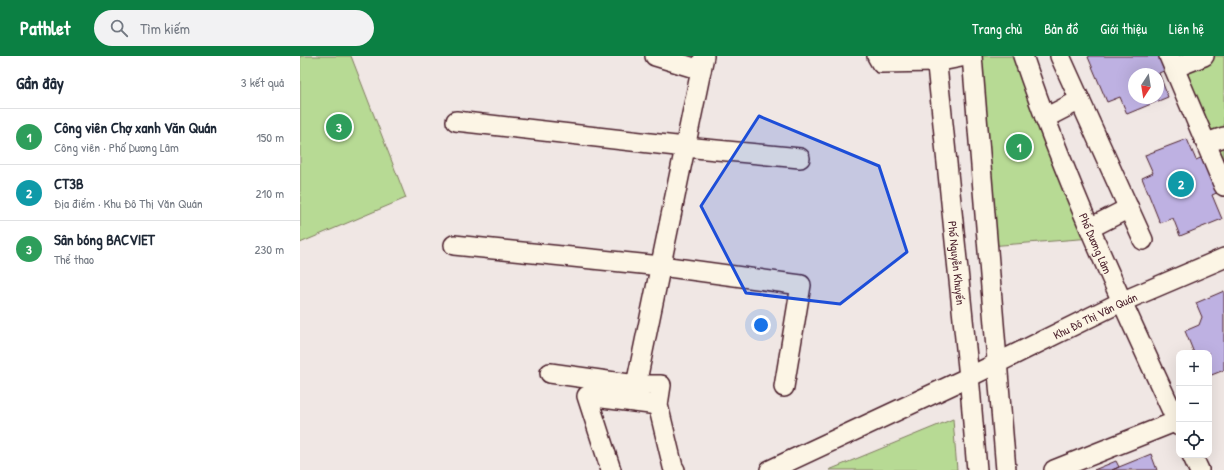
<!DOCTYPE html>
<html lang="vi">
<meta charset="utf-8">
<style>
:root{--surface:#fff;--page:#f2f2f3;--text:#1f2937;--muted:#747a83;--line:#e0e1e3;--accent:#0b8043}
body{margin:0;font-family:"Patrick Hand",sans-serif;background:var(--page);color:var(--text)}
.controls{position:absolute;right:12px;bottom:12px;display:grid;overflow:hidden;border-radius:8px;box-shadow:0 4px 16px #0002}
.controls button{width:36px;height:36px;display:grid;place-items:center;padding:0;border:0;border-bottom:1px solid var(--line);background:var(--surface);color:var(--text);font:20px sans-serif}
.compass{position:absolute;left:828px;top:12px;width:36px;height:36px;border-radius:50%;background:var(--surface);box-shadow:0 4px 16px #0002;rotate:192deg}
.you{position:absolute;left:461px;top:269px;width:14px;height:14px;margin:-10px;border:3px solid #fff;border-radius:50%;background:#1a73e8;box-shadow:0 0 0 6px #1a73e833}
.badge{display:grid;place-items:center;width:26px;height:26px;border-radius:50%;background:var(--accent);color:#fff;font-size:13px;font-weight:700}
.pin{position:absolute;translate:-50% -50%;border:2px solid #fff;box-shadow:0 1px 4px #0006}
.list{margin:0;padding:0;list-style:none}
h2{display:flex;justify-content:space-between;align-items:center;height:52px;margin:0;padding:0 16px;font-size:17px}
h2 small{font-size:13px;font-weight:400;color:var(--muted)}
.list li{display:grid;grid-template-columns:26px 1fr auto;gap:12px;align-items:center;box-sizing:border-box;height:56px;padding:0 16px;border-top:1px solid var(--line)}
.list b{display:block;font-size:15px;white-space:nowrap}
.list p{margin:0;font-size:13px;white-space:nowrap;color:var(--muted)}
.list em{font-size:13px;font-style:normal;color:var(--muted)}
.icon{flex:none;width:22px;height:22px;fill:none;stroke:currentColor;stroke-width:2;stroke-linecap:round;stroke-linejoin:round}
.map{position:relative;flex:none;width:924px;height:414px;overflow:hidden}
header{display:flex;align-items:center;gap:24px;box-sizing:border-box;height:56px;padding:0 20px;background:var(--accent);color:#fff}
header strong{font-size:19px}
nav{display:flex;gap:22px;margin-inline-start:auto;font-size:14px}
.search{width:280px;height:36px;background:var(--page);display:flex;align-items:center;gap:10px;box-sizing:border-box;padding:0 14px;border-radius:22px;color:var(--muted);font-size:15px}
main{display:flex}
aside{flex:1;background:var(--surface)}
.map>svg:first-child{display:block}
.green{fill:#b7da94;stroke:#807c60}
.building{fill:#beb1e2;stroke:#4a1f2b;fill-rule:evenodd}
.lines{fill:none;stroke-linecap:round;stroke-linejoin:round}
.minor-casing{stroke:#4a1f2b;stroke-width:22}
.minor{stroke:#fcf5e5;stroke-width:19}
.marked{fill:#1d4ed8;fill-opacity:0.2;stroke:#1d4ed8;stroke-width:3;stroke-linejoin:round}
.labels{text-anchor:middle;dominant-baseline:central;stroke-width:3.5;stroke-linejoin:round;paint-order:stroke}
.street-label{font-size:12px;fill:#4a1f2b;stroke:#fcf5e5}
</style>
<header>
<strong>Pathlet</strong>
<div class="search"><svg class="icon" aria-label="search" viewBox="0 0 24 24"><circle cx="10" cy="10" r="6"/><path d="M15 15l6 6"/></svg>Tìm kiếm</div>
<nav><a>Trang chủ</a><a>Bản đồ</a><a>Giới thiệu</a><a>Liên hệ</a></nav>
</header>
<main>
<aside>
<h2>Gần đây<small>3 kết quả</small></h2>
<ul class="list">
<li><span class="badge" style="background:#2e9e5b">1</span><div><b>Công viên Chợ xanh Văn Quán</b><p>Công viên · Phố Dương Lâm</p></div><em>150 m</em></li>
<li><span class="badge" style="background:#0f9aa8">2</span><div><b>CT3B</b><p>Địa điểm · Khu Đô Thị Văn Quán</p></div><em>210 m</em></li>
<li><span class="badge" style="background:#2e9e5b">3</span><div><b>Sân bóng BACVIET</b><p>Thể thao</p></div><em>230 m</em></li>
</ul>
</aside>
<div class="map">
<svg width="924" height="414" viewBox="0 0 924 414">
<rect width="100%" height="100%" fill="#f0e7e4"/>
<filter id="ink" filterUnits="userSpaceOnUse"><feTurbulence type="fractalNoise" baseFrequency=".025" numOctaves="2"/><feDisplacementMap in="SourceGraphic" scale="8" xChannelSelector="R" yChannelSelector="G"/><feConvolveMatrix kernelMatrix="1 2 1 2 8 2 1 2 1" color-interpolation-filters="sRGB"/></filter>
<g filter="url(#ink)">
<path class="green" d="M 0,0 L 51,0 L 106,142 L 0,187 Z
M 675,0 L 721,0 L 792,182 L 689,190 Z
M 870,0 L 924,0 L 924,128 Z
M 653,363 L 657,414 L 529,414 Z"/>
<path class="building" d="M 790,0 L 863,0 L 868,13 L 859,17 L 868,41 L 827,58 L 820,41 L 807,46 L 788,1 ZM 834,18 L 858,18 L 858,42 L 834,42 Z
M 887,83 L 896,104 L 907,99 L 921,135 L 912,139 L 922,163 L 880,180 L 873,162 L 860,167 L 842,122 L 853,117 L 845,99 Z
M 924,235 L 924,314 L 909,320 L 909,297 L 894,297 L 885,275 L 899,269 L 902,261 L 896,247 Z
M 851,398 L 857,414 L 812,414 L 819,411 Z
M 816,405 L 819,411 L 812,414 L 794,414 Z"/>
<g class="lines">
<defs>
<g id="minor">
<path d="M 355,0 L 401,14"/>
<path d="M 577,0 L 581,7 L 636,6 L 666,0"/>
<path id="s1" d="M 636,0 L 670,331 L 677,414"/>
<path d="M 672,0 L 706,414"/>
<path id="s2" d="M 723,0 C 766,127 823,249 879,370"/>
<path d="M 760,0 L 843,184"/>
<path d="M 869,0 L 924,130"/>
<path d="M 874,12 L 904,0"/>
<path d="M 745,62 L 780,44"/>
<path d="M 156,65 L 385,91 L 500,102"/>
<path d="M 906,87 L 924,81"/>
<path d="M 790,172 L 829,152"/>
<path d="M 154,189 L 361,210 L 501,229 L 484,331"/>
<path d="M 250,317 L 336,329 L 404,0"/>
<path d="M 336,329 L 361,329 L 358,349 L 373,411 L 375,414"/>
<path d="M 892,399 L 899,414"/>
<path d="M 311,414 L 287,340 L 358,349"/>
<path id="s3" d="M 470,414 L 669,321 L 821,246 L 924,202"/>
<path d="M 754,414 L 877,365"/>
</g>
</defs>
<use href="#minor" class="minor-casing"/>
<use href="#minor" class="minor"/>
</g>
</g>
<path class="marked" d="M 459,60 L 579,110 L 607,196 L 540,248 L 446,237 L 401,150 Z"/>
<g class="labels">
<g class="street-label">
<text stroke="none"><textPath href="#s2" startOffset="201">Phố Dương Lâm</textPath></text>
<text stroke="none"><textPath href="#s1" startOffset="208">Phố Nguyễn Khuyến</textPath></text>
<text stroke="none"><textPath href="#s3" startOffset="360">Khu Đô Thị Văn Quán</textPath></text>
</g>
</g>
</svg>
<div class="controls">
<button>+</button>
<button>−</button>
<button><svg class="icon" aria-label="locate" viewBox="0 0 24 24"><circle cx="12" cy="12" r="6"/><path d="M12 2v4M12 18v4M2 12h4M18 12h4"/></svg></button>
</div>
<svg class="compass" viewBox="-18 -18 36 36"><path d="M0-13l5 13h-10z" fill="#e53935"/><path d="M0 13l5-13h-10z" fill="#747a83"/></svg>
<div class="you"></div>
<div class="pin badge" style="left:719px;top:91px;background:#2e9e5b">1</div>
<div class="pin badge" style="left:881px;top:128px;background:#0f9aa8">2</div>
<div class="pin badge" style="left:39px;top:71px;background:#2e9e5b">3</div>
</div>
</main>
